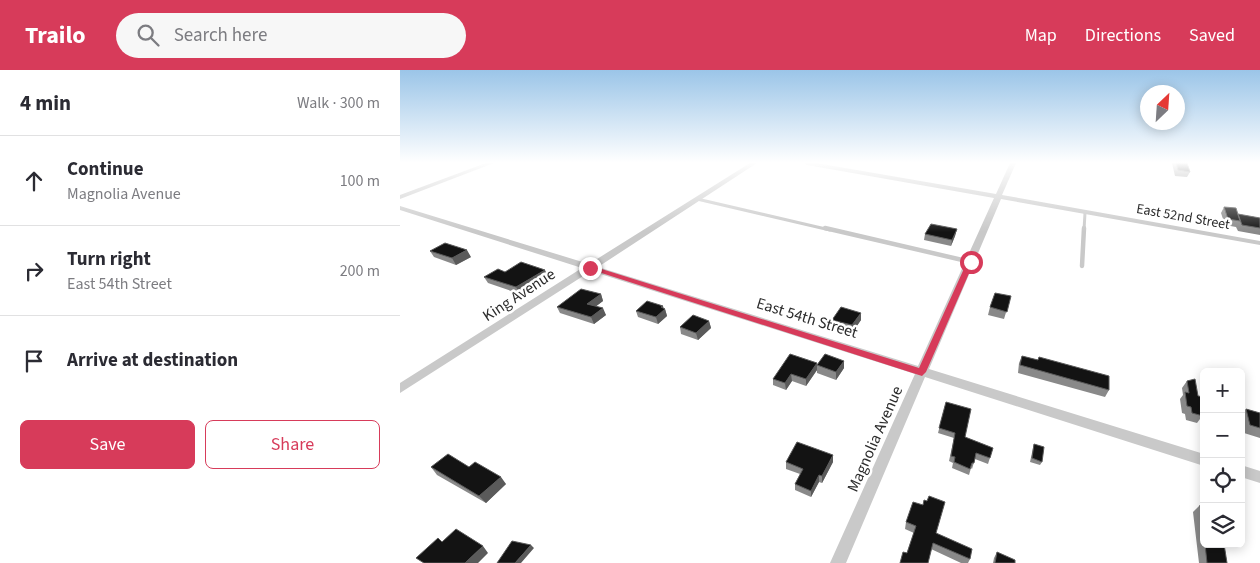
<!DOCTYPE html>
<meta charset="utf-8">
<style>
:root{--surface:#fff;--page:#f7f7f7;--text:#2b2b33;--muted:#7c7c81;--line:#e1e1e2;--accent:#d73b5a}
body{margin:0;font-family:"Source Sans 3",sans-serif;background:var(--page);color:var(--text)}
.controls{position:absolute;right:15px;bottom:15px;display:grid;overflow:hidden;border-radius:8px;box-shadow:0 2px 12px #0003}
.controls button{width:45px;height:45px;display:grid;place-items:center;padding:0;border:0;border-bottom:1px solid var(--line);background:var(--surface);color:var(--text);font:25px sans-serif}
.compass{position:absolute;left:740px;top:15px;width:45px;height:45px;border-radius:50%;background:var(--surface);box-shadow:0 2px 12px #0003;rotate:25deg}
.stop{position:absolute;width:15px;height:15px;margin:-11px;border:4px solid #d73b5a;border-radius:50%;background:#fff}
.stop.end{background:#d73b5a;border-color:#fff;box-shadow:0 1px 5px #0008}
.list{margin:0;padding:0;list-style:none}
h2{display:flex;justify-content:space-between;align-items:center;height:65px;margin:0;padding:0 20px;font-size:21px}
h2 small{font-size:16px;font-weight:400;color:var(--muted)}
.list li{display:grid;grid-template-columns:32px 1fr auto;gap:15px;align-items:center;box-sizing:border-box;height:90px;padding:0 20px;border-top:1px solid var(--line)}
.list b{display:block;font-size:19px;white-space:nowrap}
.list p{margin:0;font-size:16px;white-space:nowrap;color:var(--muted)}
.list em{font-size:16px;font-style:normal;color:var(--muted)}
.actions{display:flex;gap:10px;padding:15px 20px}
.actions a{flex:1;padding:11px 0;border:1px solid var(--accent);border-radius:8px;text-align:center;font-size:18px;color:var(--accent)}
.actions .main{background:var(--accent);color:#fff}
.icon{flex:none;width:28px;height:28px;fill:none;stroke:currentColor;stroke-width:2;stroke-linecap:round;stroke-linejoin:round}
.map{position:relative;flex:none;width:860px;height:493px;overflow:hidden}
header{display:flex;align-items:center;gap:30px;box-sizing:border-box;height:70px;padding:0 25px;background:var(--accent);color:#fff}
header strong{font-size:24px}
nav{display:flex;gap:28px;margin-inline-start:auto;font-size:18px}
.search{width:350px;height:45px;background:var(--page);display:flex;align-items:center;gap:12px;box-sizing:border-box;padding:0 18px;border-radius:28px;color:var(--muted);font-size:19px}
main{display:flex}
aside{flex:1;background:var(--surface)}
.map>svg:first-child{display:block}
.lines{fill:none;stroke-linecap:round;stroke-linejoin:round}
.service-far1{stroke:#c9c9c9;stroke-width:3}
.service{stroke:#c9c9c9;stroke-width:4.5}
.minor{fill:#c9c9c9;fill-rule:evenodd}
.wall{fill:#898989}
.shaded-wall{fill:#5a5a5a}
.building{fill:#131313;stroke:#5a5a5a}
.route{fill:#d73b5a}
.labels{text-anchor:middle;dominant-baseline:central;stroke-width:5;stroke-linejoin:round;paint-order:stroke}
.far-street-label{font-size:14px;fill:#2c2c2c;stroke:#fff}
.street-label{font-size:16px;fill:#2c2c2c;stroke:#fff}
</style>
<header>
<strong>Trailo</strong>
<div class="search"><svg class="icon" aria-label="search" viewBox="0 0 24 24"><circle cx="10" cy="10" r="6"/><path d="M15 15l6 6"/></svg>Search here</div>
<nav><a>Map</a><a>Directions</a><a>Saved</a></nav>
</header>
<main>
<aside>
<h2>4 min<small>Walk · 300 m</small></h2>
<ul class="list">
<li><svg class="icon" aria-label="ahead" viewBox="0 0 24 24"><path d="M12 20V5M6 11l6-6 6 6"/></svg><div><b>Continue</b><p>Magnolia Avenue</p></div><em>100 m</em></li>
<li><svg class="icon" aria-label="right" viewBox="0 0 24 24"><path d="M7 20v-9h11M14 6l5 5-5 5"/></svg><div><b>Turn right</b><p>East 54th Street</p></div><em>200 m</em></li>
<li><svg class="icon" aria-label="arrive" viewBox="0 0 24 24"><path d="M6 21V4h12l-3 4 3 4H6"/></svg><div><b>Arrive at destination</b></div></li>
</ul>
<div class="actions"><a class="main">Save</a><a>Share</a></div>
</aside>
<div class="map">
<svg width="860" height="493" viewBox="0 0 860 493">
<rect width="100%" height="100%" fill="#fff"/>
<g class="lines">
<path class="service-far1" d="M 297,129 L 430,160
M 684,160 L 685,143"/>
<path class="service" d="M 425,158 L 571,192
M 682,196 L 684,158"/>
<path class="minor" d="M 86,93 L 94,93 L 0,129 L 0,125 Z
M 350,93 L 357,93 L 198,197 L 518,296 L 594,128 L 407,95 L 404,93 L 416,93 L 596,124 L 610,93 L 616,93 L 602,125 L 860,171 L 860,175 L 601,129 L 529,299 L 804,384 L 804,396 L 525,307 L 446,493 L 430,493 L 515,304 L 191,201 L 0,323 L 0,313 L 182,198 L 0,140 L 0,136 L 189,194 Z
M 841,395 L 860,401 L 860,413 L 841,407 Z"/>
</g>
<path class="wall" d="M 772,93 L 787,93 L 790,102 L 787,107 L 775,106 Z
M 824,137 L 838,144 L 860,148 L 860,165 L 838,161 L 836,157 L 825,155 L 821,143 Z
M 557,159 L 555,166 L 551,176 L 524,170 L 525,164 Z
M 30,181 L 71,187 L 56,195 L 34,187 Z
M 105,202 L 148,206 L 120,224 L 88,213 L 84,207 Z
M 201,224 L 203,231 L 196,236 L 206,245 L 194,254 L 160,243 L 157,237 Z
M 611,226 L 604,249 L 588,245 L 590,237 Z
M 263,236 L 263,238 L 265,239 L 267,246 L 258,254 L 238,247 L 236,241 Z
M 432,250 L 461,250 L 452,263 L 432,257 Z
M 309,251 L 311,258 L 298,270 L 281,264 L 280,257 Z
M 622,286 L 638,290 L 639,287 L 709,320 L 705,327 L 618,303 L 619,293 Z
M 417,293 L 417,295 L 444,298 L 436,310 L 417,303 L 417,300 L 406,316 L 392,311 L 386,320 L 373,315 L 373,309 Z
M 787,311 L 798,326 L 804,327 L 804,350 L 800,349 L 797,353 L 786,350 L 785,344 L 782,343 L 780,329 L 783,325 L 782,318 Z
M 546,332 L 565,367 L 593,378 L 588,394 L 575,389 L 572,399 L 571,398 L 569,405 L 552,398 L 553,393 L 549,391 L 554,368 L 538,363 Z
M 846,339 L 860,343 L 860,368 L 844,363 L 841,352 L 841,345 Z
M 634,374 L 642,392 L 640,395 L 630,392 L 633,378 Z
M 386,392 L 433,392 L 422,413 L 419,412 L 411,427 L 395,420 L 395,414 L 400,404 L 386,399 Z
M 31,397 L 69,397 L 106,414 L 86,433 L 37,405 Z
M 800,435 L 804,436 L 804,474 L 824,474 L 827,493 L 799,493 L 793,442 Z
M 506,452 L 536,463 L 570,489 L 568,493 L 561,493 L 531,479 L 507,483 L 514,463 L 505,459 Z
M 597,482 L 615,493 L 593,493 L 594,488 Z"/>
<path class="shaded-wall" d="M 557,159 L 555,166 L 551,176 L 552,170 Z
M 67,180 L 71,187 L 56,195 L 52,188 Z
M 145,200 L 148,206 L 120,224 L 116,217 Z
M 201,224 L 203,231 L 190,241 L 187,234 Z
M 263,236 L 264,240 L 265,239 L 267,246 L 258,254 L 256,247 L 261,237 Z
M 203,238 L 206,245 L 194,254 L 191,247 Z
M 461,243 L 461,250 L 452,263 L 452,255 Z
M 309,251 L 311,258 L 298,270 L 296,263 Z
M 444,291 L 444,298 L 436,310 L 436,302 Z
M 417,293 L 417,300 L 406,316 L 406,309 Z
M 391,304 L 392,311 L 386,320 L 385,313 Z
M 433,385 L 433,392 L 422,413 L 422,406 Z
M 419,405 L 419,412 L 411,427 L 411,421 Z
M 101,407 L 106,414 L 86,433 L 79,426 Z
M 131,475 L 134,478 L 121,493 L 115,493 Z
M 83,476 L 88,483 L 78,493 L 65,493 Z"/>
<path class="building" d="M 776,93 L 787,93 L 790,102 L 778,100 Z
M 824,137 L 836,138 L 840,151 L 828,149 Z
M 838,144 L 860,148 L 860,158 L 842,155 Z
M 531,154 L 557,159 L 552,170 L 525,164 Z
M 45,173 L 67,180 L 52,188 L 30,181 Z
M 121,192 L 145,200 L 116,217 L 84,207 L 98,199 L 105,202 Z
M 181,219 L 201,224 L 187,234 L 203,238 L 191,247 L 157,237 Z
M 595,223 L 611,226 L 607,242 L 590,237 Z
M 247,231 L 263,236 L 261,237 L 265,239 L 256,247 L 236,241 Z
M 441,237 L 461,243 L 452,255 L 432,250 Z
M 293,245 L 309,251 L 296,263 L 280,257 Z
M 390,284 L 417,293 L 406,309 L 391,304 L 385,313 L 373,309 Z
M 425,284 L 444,291 L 436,302 L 417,295 Z
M 622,286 L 638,290 L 639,287 L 709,306 L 709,320 L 620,295 Z
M 795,309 L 798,326 L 804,327 L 804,341 L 802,340 L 803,346 L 792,343 L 791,337 L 787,336 L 785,322 L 789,323 L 787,311 Z
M 546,332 L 571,339 L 565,367 L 593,378 L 590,388 L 576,383 L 574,393 L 572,393 L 570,399 L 554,392 L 555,387 L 551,386 L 555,363 L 539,358 Z
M 846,339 L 860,343 L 860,358 L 850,355 Z
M 397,372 L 433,385 L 422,406 L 419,405 L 411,421 L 395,414 L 403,399 L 386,392 Z
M 634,374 L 644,377 L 642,392 L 632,388 Z
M 48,384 L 69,397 L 75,392 L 101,407 L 79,426 L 31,397 Z
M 529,426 L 545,432 L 536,463 L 572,479 L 570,489 L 533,473 L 528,493 L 500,493 L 503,482 L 507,483 L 516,456 L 506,452 L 513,432 L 523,435 L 524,430 L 527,431 Z
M 800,435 L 804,436 L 804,465 Z
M 56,459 L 83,476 L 65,493 L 24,493 L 16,488 L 38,468 L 42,472 Z
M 112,471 L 131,475 L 115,493 L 97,493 Z
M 805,474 L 824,474 L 827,493 L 807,493 Z
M 597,482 L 615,490 L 615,493 L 595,493 Z"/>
<linearGradient id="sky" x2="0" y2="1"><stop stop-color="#9bc5e8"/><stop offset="0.57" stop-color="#fff"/><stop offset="1" stop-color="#fff" stop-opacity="0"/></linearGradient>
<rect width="860" height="162" fill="url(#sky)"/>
<path class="route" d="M 571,190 L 574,192 L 526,302 L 522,306 L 186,198 L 192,196 L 519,298 L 567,192 Z"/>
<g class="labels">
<g class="far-street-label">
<text transform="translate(783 147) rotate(10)">East 52nd Street</text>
</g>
<g class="street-label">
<text transform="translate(119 225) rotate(-33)">King Avenue</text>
<text transform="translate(407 248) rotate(17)">East 54th Street</text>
<text transform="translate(475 369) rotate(-66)">Magnolia Avenue</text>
</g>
</g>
</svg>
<div class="controls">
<button>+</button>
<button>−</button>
<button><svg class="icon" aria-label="locate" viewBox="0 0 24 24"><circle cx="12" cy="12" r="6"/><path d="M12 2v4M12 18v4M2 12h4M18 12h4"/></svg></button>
<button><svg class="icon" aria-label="layers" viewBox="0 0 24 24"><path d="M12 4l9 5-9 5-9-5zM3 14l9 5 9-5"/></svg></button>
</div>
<svg class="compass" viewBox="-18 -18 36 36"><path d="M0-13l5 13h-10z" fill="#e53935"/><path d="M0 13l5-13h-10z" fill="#7c7c81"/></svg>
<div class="stop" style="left:571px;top:192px"></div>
<div class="stop end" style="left:190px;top:198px"></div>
</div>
</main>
